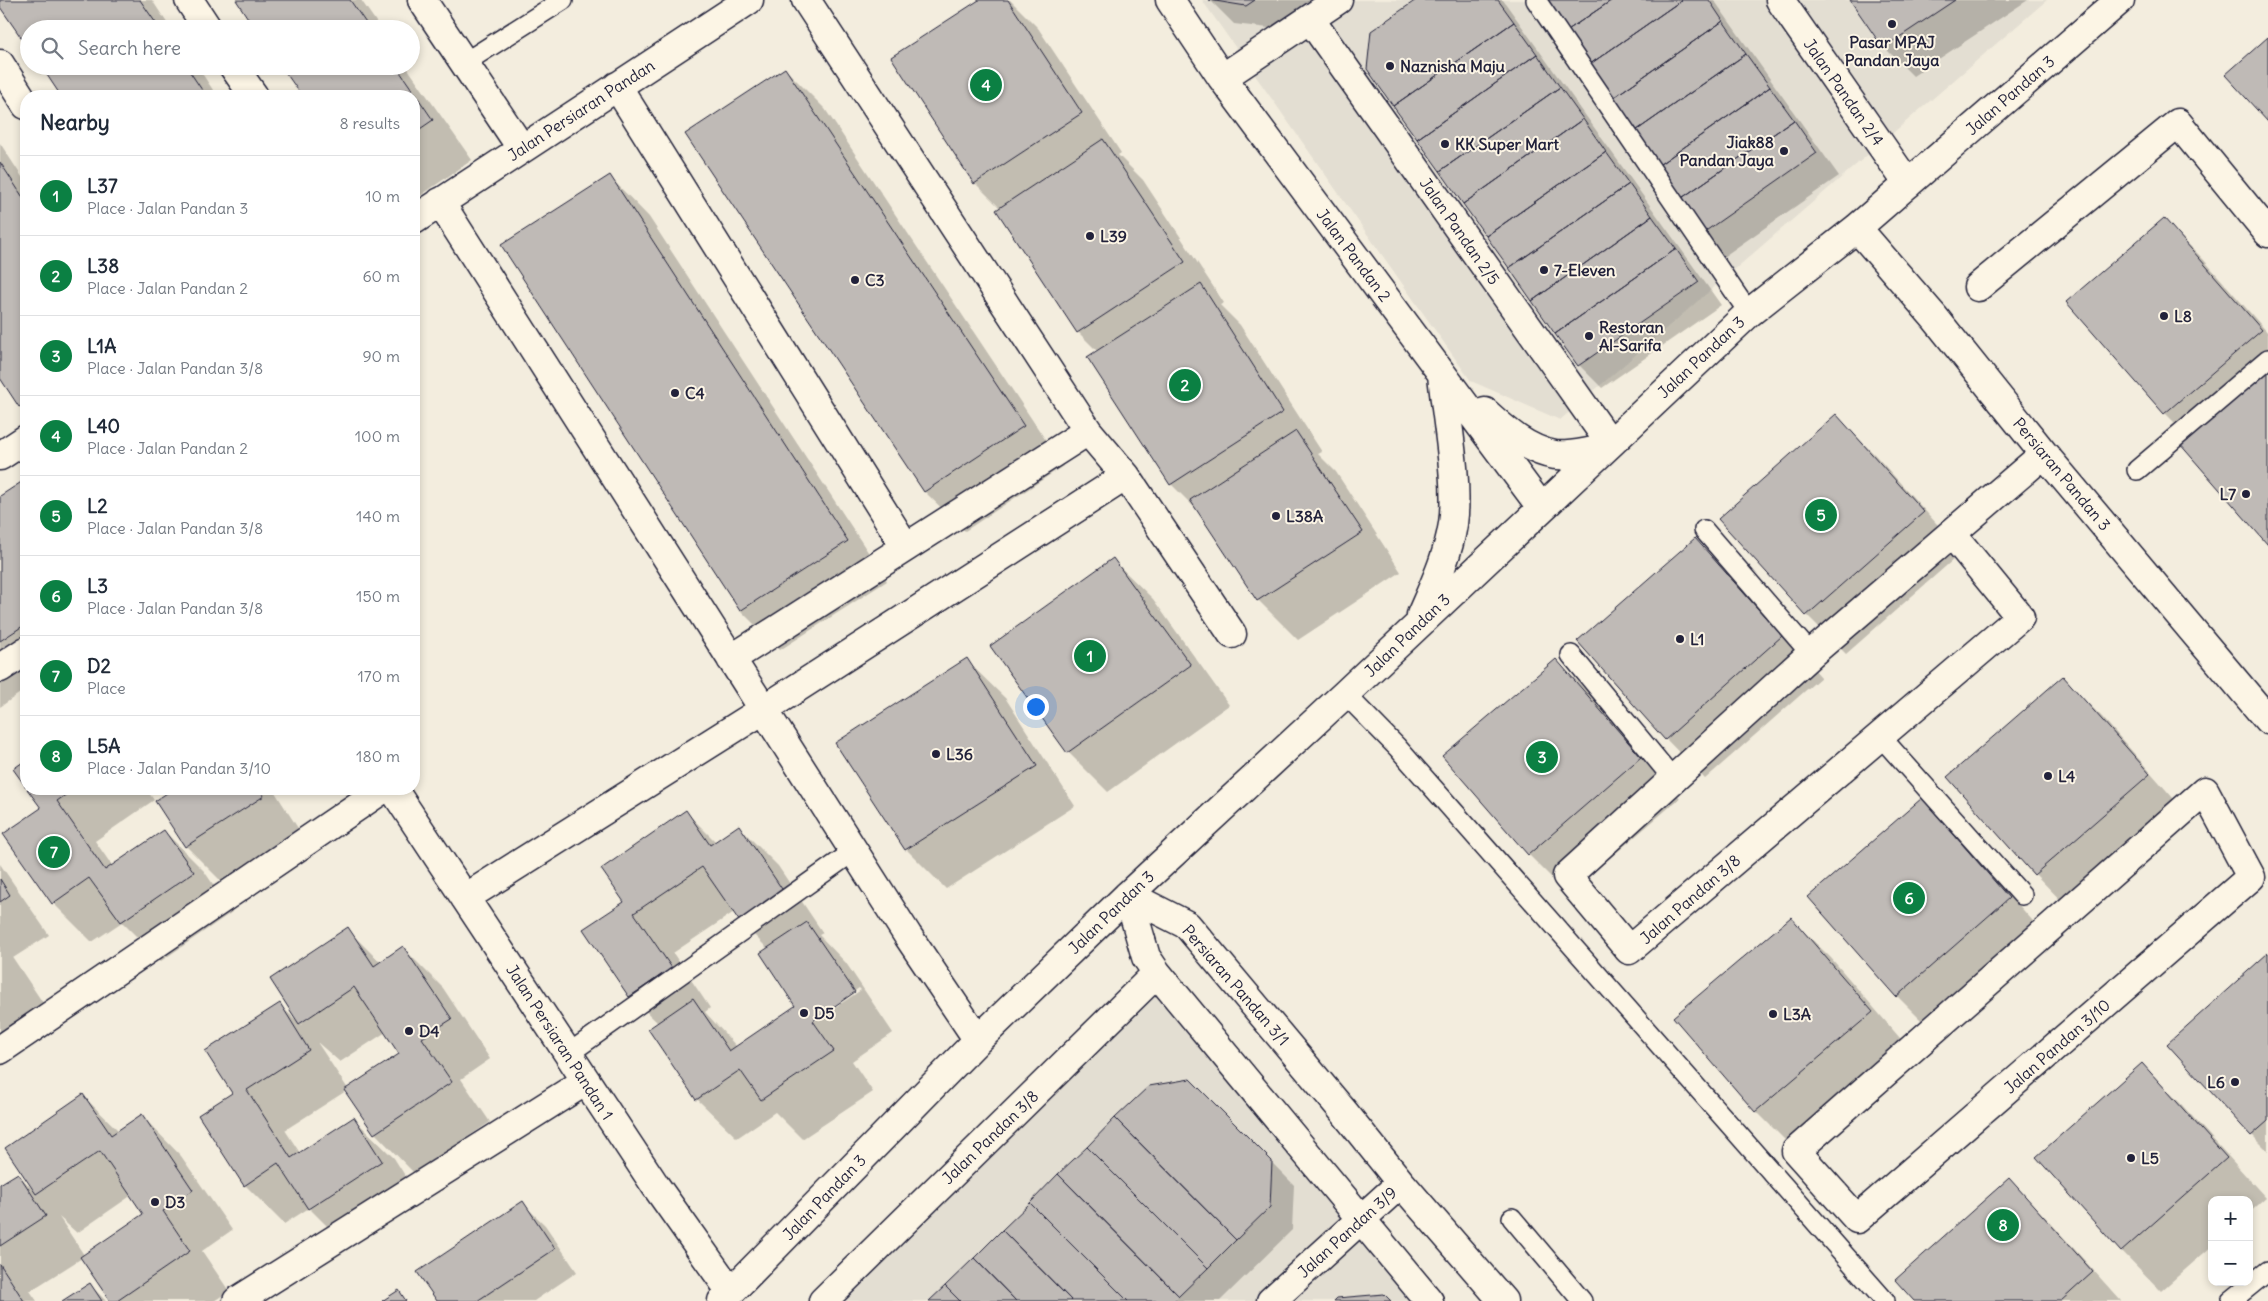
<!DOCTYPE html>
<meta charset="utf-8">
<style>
:root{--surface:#fff;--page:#f2f2f3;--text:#1f2937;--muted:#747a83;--line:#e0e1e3;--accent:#0b8043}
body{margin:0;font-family:Delius,sans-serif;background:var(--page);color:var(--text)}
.controls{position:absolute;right:15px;bottom:15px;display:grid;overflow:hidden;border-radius:10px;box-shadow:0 2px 8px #0003}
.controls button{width:45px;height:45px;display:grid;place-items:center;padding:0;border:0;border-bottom:1px solid var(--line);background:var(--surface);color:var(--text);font:25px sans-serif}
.you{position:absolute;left:1035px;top:706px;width:18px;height:18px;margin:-12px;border:4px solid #fff;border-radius:50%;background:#1a73e8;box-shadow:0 0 0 8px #1a73e833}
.badge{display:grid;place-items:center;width:32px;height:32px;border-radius:50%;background:var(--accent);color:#fff;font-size:16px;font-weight:700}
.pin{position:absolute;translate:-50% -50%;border:2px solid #fff;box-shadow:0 1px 5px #0006}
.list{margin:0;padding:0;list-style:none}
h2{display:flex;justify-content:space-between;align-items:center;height:65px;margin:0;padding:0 20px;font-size:21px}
h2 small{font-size:16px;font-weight:400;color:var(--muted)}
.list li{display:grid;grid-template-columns:32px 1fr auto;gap:15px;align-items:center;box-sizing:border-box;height:80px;padding:0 20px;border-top:1px solid var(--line)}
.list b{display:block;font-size:19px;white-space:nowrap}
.list p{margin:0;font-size:16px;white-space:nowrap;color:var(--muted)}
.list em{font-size:16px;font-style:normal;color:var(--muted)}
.icon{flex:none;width:28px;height:28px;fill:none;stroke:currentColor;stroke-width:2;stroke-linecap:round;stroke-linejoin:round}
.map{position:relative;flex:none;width:2268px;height:1301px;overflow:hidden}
.search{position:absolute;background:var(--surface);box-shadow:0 2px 8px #0003;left:20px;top:20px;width:400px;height:55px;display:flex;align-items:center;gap:12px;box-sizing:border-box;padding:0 18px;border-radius:28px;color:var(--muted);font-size:19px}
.panel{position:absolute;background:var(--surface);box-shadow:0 2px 8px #0003;left:20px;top:90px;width:400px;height:705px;border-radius:20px}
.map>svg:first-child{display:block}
.built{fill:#e3ded2}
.shadow{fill:#0003;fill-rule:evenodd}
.building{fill:#bfbab6;stroke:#22223b}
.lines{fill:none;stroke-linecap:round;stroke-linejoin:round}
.lane-casing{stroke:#22223b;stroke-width:22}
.street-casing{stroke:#22223b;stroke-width:31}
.lane{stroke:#fcf5e5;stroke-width:19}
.street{stroke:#fcf5e5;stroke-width:28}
.poi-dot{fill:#22223b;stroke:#fcf5e5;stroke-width:2}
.labels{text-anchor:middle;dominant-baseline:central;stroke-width:4;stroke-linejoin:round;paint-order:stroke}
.poi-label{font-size:16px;font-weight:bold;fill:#22223b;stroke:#fcf5e5;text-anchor:start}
.street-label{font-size:16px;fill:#22223b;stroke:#fcf5e5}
</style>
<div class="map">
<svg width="2268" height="1301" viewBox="0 0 2268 1301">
<rect width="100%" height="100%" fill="#f3edde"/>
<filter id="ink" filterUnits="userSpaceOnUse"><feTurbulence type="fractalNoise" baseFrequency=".02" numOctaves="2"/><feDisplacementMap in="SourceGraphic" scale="10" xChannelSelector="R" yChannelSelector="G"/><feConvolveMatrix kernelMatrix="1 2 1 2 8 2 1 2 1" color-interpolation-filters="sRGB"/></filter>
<g filter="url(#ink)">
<path class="built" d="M 1202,0 L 2047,0 L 1560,420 L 1471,381 Z
M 1154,994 L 1413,1301 L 843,1301 Z"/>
<path class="shadow" d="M 0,0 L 152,0 L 171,29 L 29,29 L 0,5 Z
M 237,0 L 361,0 L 381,29 L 257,29 Z
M 981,0 L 1010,0 L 1038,28 L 1121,153 L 1118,155 L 1143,180 L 1224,303 L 1220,305 L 1240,325 L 1322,452 L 1318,454 L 1336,472 L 1401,572 L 1298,640 L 1258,600 L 1202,515 L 1171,484 L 1098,352 L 1078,332 L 1001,209 L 975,183 Z
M 1210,0 L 1312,0 L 1269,28 L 1234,24 Z
M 1419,0 L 1503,0 L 1721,305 L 1602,388 L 1579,365 L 1369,69 Z
M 1536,0 L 1714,0 L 1839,176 L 1723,257 L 1701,234 Z
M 1851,0 L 2028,0 L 1913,76 L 1884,47 Z
M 42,66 L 197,66 L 217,96 L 63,96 Z
M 283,66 L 406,66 L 472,160 L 414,200 L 414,96 L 303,96 Z
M 785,69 L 825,109 L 1063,466 L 965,531 L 925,492 L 687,134 Z
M 0,143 L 26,183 L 26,413 L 0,376 Z
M 610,177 L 649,217 L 887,581 L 780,650 L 741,611 Z
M 2164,220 L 2203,259 L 2268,333 L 2268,543 L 2188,436 L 2165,413 L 2068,302 Z
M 1836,416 L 1876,456 L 1962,552 L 1846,654 L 1807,615 Z
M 26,480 L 26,689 L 0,707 L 0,498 Z
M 1695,540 L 1734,579 L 1821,677 L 1705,779 L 1666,739 Z
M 1113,560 L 1153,599 L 1229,705 L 1108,792 L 1068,752 L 992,647 Z
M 966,660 L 1006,699 L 1075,806 L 946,889 L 906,849 L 837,743 Z
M 1556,660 L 1596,700 L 1680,798 L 1568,894 L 1528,854 Z
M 2062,678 L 2102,717 L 2188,815 L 2074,914 L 2035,874 Z
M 29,789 L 146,789 L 154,800 L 95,841 L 113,867 L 164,831 L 204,871 L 232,912 L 161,961 L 122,922 L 92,942 L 53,903 L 42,808 Z
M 175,789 L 273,789 L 303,836 L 226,886 L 186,846 L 157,801 Z
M 1921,800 L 1961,840 L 2048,938 L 1937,1036 L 1897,996 Z
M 686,812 L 716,842 L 739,827 L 778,866 L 823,933 L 819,935 L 846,963 L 893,1033 L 852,1061 L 873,1092 L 802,1139 L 775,1112 L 737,1138 L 697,1099 L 658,1023 L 630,996 L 626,902 ZM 734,912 L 741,922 L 768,949 L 796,1006 L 737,1047 L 705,1012 L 710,1008 L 673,953 ZM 859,988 L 861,990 L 815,1021 L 815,1018 Z
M 0,864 L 49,935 L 13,958 L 45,1006 L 0,1035 Z
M 1791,919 L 1831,958 L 1912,1052 L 1796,1151 L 1756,1111 Z
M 347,929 L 381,963 L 403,948 L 443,988 L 490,1059 L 461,1079 L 490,1122 L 414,1173 L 375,1133 L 346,1091 L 285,1130 L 300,1153 L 354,1119 L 394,1158 L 421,1201 L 349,1248 L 309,1208 L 284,1224 L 245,1185 L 234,1093 L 279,1005 L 302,1025 L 271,979 ZM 386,1032 L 401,1054 L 348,1089 L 317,1042 L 340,1062 Z
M 2268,954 L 2268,1151 L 2252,1135 Z
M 2142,1065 L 2181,1104 L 2266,1198 L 2249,1213 L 2249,1200 L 2212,1200 L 2212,1246 L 2161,1291 L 2122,1251 Z
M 1190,1080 L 1294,1185 L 1292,1230 L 1220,1301 L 932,1301 Z
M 83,1096 L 119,1131 L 142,1116 L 181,1156 L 232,1230 L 202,1251 L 229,1291 L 214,1301 L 111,1301 L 82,1258 L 30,1291 L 37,1301 L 0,1301 L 0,1186 L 18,1174 L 33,1190 ZM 132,1195 L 145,1214 L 84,1255 L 59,1217 L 77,1233 Z
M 2009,1180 L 2048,1220 L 2121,1301 L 1916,1301 Z
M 522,1203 L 545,1225 L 577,1272 L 534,1301 L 438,1301 Z
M 90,1285 L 106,1301 L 64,1301 Z"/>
<path class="building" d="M 0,0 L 140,0 L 160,29 L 29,29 L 29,49 L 0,7 Z
M 236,0 L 350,0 L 370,29 L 255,29 Z
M 979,0 L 1008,0 L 1082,113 L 974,184 L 891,57 Z
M 1209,0 L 1255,0 L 1246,6 Z
M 1416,0 L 1498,0 L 1514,22 L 1393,106 L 1367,69 L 1371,31 Z
M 1541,0 L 1612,0 L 1559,36 Z
M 1612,0 L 1682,0 L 1583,69 L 1559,36 Z
M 1682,0 L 1709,0 L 1723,21 L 1607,102 L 1583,69 Z
M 1850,0 L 1955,0 L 1883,48 Z
M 1723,21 L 1746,54 L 1630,135 L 1607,102 Z
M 1514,22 L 1537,54 L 1417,139 L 1393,106 Z
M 2268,37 L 2268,122 L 2225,75 Z
M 1537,54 L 1560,87 L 1440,171 L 1417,139 Z
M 1746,54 L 1770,87 L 1653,169 L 1630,135 Z
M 41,66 L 186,66 L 206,96 L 61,96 Z
M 281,66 L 396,66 L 433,120 L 414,133 L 414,96 L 302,96 Z
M 785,68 L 1024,426 L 924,492 L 685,134 Z
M 1560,87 L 1583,119 L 1463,204 L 1440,171 Z
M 1770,87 L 1794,120 L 1676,202 L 1653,169 Z
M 1583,119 L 1606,152 L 1486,236 L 1463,204 Z
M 1794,120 L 1817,153 L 1700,235 L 1676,202 Z
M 1103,139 L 1185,262 L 1077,333 L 996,210 Z
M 1606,152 L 1629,184 L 1509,268 L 1486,236 Z
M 0,162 L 26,202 L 26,403 L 19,407 L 0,378 Z
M 610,175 L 848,541 L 740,611 L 501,245 Z
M 1629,184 L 1652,216 L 1532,301 L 1509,268 Z
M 1652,216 L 1676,249 L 1555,334 L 1532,301 Z
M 2164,218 L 2262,330 L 2164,414 L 2066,302 Z
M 1676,249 L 1699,282 L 1578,366 L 1555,334 Z
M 1201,284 L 1283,412 L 1170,485 L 1087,357 Z
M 2268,365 L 2268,545 L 2179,443 Z
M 1836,414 L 1924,512 L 1806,616 L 1718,519 Z
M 1296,431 L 1363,532 L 1257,601 L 1190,500 Z
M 26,479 L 26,624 L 0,641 L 0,496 Z
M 1695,538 L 1782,636 L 1665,740 L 1577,641 Z
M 1113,558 L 1191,665 L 1067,753 L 990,646 Z
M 967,658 L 1037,766 L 905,850 L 835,743 Z
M 1556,659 L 1641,757 L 1528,855 L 1442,756 Z
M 2063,676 L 2150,774 L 2034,875 L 1947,777 Z
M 26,760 L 26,787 L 13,769 Z
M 27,789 L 74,789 L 57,801 L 105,870 L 164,830 L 194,872 L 121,922 L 89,878 L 52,904 L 3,834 L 41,808 Z
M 173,789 L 260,789 L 264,796 L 185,847 L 155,801 Z
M 1922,798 L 2009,898 L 1896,997 L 1808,897 Z
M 686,810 L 710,845 L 739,825 L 784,892 L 740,922 L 702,867 L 634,913 L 672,968 L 629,997 L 583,929 L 624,902 L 601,869 Z
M 0,879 L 10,895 L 0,902 Z
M 1791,917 L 1873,1012 L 1755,1112 L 1673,1017 Z
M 807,922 L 855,992 L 813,1021 L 834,1051 L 761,1100 L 740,1070 L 696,1100 L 648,1029 L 693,998 L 729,1051 L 795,1006 L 760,953 Z
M 348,927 L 374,966 L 403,946 L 452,1019 L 422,1038 L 452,1082 L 374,1134 L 344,1090 L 399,1054 L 354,987 L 299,1024 L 270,979 Z
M 2268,953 L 2268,1121 L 2251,1136 L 2167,1044 Z
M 280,1003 L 309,1050 L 247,1090 L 291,1158 L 354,1117 L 382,1161 L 308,1209 L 278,1163 L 244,1186 L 198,1115 L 232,1093 L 205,1051 Z
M 2142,1063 L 2227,1158 L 2121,1252 L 2036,1157 Z
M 1190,1079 L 1272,1161 L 1270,1207 L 1236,1240 L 1115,1118 L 1149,1086 Z
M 83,1094 L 111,1135 L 142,1114 L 193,1190 L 163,1211 L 190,1251 L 117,1301 L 110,1301 L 80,1257 L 143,1214 L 100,1151 L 36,1194 L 5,1148 Z
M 1115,1118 L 1236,1240 L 1208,1268 L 1087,1147 Z
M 1087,1147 L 1208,1268 L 1179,1296 L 1058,1174 Z
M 18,1173 L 46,1216 L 0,1246 L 0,1184 Z
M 1058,1174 L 1179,1296 L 1174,1301 L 1128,1301 L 1030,1203 Z
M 2009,1178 L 2093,1272 L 2061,1301 L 1914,1301 L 1895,1280 Z
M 523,1201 L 555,1249 L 477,1301 L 437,1301 L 417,1272 Z
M 1030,1203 L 1128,1301 L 1072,1301 L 1002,1230 Z
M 1002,1230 L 1072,1301 L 1016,1301 L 974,1258 Z
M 974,1258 L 1016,1301 L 960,1301 L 945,1286 Z
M 0,1264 L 24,1301 L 0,1301 Z
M 90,1283 L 102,1301 L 62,1301 Z
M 945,1286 L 960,1301 L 929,1301 Z
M 399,1290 L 406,1301 L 382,1301 Z
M 1384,1294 L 1391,1301 L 1334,1301 L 1337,1298 Z"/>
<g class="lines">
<defs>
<path id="lane" d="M 1536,0 L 1749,313
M 464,63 L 563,0
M 2137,470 L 2268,359
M 1704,530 L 1811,654
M 1571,655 L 1674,780
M 1345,694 L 1397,747 L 1885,1301
M 1880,736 L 2022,895
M 568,1054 L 854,851
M 1512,1218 L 1582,1301
M 2231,1301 L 2268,1271"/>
<path id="street" d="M 189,0 L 208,29
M 422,0 L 522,149
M 806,0 L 1088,431 L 1126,476 L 1232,634
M 1170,0 L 1222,78 L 1541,507
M 1780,0 L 1908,184
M 1310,19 L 1610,443
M 0,64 L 26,105
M 233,66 L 254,96
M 1222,78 L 1338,0
M 617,86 L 905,546
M 440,202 L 908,936 L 978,1040
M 414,220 L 749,0
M 1857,228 L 1935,318 L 2044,454 L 2268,720
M 1978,287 L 2178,123 L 2268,233
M 1485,412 C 1506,431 1527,450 1555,455 C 1569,457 1589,451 1603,450
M 0,456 L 26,439
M 1952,534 L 2020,617 L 1629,950 L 1567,876 L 1811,654 L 2044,454
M 1421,615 C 1434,585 1448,556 1453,524 C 1459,482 1446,418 1442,374
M 731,659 L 1088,431
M 0,668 L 26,651
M 393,789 L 655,1185 L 731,1292
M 2205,791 L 2251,877 L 1857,1219 L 1796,1151 Z
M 1128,895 L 1187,925 L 1344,1112 L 1401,1183 L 1503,1301
M 1128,895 L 1146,957 L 1157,973 L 1429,1301
M 465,898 L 763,710 L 1126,476
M 0,1050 L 383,789
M 237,1301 L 586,1081
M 722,1301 L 978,1040 L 1128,895 L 1345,694 L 1749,313 L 1857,228 L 2120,0
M 823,1301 L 1157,973
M 1271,1301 L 1401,1183"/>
</defs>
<use href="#lane" class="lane-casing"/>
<use href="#street" class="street-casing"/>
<use href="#lane" class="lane"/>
<use href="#street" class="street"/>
</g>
</g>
<g class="poi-dot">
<circle cx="1892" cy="24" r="5"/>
<circle cx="1390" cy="66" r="5"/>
<circle cx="1445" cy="144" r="5"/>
<circle cx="1784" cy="151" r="5"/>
<circle cx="1090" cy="236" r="5"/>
<circle cx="1544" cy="270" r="5"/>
<circle cx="855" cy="280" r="5"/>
<circle cx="2164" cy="316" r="5"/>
<circle cx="1589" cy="336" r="5"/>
<circle cx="675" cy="393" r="5"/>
<circle cx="2246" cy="494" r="5"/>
<circle cx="1276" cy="516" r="5"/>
<circle cx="1680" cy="639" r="5"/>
<circle cx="936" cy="754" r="5"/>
<circle cx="2048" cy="776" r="5"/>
<circle cx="804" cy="1013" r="5"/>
<circle cx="1773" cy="1014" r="5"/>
<circle cx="409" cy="1031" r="5"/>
<circle cx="2235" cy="1082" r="5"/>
<circle cx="2131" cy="1158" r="5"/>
<circle cx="155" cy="1202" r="5"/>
</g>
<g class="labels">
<g class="poi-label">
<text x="1892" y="42" text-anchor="middle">Pasar MPAJ<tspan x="1892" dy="18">Pandan Jaya</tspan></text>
<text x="1400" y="66">Naznisha Maju</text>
<text x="1774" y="142" text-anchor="end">Jiak88<tspan x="1774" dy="18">Pandan Jaya</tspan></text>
<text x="1455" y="144">KK Super Mart</text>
<text x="1100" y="236">L39</text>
<text x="1554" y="270">7-Eleven</text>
<text x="865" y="280">C3</text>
<text x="2174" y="316">L8</text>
<text x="1599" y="327">Restoran<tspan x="1599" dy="18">Al-Sarifa</tspan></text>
<text x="685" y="393">C4</text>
<text x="2236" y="494" text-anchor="end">L7</text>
<text x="1286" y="516">L38A</text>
<text x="1690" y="639">L1</text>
<text x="946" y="754">L36</text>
<text x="2058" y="776">L4</text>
<text x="814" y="1013">D5</text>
<text x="1783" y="1014">L3A</text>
<text x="419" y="1031">D4</text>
<text x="2225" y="1082" text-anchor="end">L6</text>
<text x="2141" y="1158">L5</text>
<text x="165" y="1202">D3</text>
</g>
<g class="street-label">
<text transform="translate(1844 92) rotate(55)">Jalan Pandan 2/4</text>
<text transform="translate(2010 95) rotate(-41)">Jalan Pandan 3</text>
<text transform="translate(581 110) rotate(-33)">Jalan Persiaran Pandan</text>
<text transform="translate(1460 231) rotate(55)">Jalan Pandan 2/5</text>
<text transform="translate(1354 255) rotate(53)">Jalan Pandan 2</text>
<text transform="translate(1701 357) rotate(-43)">Jalan Pandan 3</text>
<text transform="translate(2062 474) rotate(50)">Persiaran Pandan 3</text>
<text transform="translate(1407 635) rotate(-44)">Jalan Pandan 3</text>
<text transform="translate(1690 899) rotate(-41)">Jalan Pandan 3/8</text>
<text transform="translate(1111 912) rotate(-44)">Jalan Pandan 3</text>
<text transform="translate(1236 985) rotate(49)">Persiaran Pandan 3/1</text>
<text transform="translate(560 1042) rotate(57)">Jalan Persiaran Pandan 1</text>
<text transform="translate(2057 1046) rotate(-41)">Jalan Pandan 3/10</text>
<text transform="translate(990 1137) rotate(-44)">Jalan Pandan 3/8</text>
<text transform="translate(824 1197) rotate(-46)">Jalan Pandan 3</text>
<text transform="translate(1347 1232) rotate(-42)">Jalan Pandan 3/9</text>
</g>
</g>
</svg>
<div class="controls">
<button>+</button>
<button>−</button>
</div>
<div class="you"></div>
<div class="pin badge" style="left:1090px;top:656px">1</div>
<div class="pin badge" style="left:1185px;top:385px">2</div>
<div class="pin badge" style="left:1542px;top:757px">3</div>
<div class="pin badge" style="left:986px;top:85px">4</div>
<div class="pin badge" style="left:1821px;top:515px">5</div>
<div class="pin badge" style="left:1909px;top:898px">6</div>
<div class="pin badge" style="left:54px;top:852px">7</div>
<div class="pin badge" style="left:2003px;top:1225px">8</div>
<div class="search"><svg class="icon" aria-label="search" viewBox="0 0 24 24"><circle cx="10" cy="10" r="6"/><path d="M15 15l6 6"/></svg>Search here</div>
<section class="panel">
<h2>Nearby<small>8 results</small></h2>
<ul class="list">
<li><span class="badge">1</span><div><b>L37</b><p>Place · Jalan Pandan 3</p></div><em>10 m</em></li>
<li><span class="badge">2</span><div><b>L38</b><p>Place · Jalan Pandan 2</p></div><em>60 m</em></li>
<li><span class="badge">3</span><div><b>L1A</b><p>Place · Jalan Pandan 3/8</p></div><em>90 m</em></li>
<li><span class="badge">4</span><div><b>L40</b><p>Place · Jalan Pandan 2</p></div><em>100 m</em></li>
<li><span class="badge">5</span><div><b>L2</b><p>Place · Jalan Pandan 3/8</p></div><em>140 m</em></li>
<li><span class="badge">6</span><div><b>L3</b><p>Place · Jalan Pandan 3/8</p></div><em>150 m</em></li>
<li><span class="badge">7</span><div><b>D2</b><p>Place</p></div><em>170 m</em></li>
<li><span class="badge">8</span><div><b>L5A</b><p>Place · Jalan Pandan 3/10</p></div><em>180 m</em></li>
</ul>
</section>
</div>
